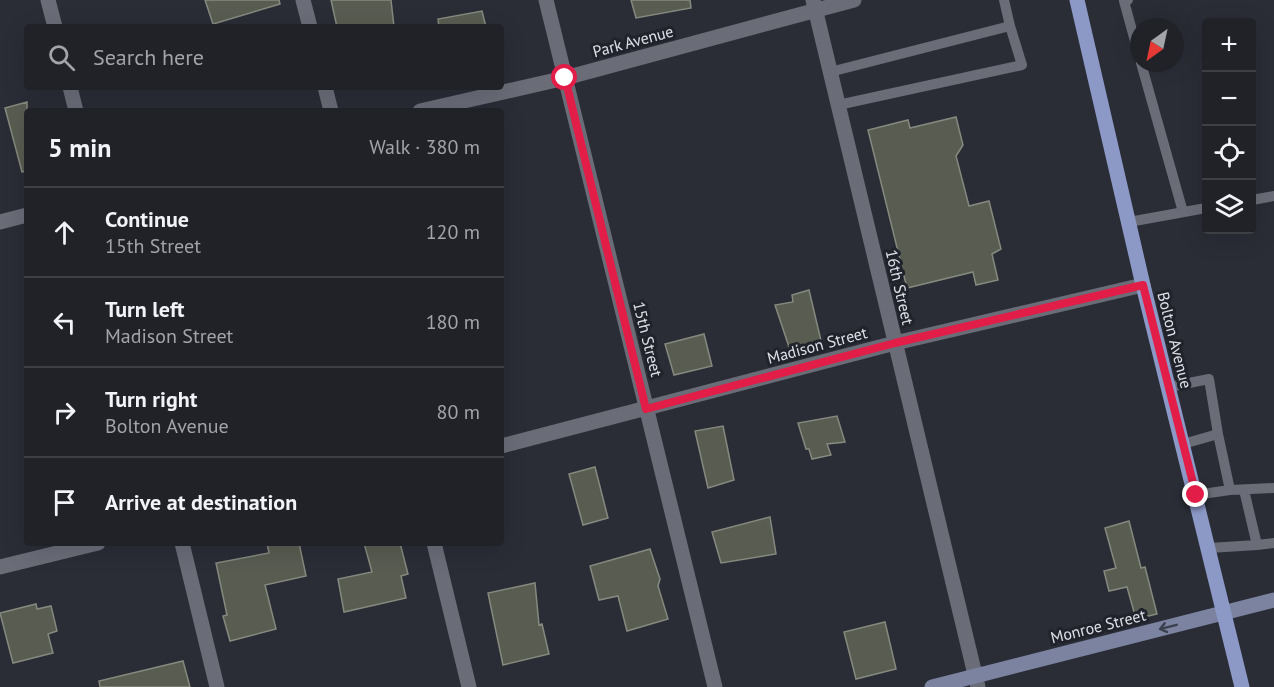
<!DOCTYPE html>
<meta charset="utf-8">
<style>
:root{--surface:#202228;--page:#2d2f34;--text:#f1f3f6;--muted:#a2a4a8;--line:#3d3f45}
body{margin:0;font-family:"PT Sans",sans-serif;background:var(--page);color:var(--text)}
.controls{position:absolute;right:18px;top:18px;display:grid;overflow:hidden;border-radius:6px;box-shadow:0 6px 24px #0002}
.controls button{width:54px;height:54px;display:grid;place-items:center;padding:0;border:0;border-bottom:2px solid var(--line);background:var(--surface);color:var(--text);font:30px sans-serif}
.compass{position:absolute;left:1130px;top:18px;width:54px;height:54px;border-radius:50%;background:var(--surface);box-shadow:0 6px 24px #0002;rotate:213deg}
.stop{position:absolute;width:18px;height:18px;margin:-14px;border:4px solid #e11d48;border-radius:50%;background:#fff}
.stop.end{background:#e11d48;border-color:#fff;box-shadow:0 2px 6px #0008}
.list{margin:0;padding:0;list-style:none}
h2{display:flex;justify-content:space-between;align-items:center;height:78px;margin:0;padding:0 24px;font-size:26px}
h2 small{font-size:20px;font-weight:400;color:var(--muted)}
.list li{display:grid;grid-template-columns:39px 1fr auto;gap:18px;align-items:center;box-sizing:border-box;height:90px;padding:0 24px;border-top:2px solid var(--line)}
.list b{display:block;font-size:22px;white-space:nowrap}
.list p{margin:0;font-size:20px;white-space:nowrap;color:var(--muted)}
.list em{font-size:20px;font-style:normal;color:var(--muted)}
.icon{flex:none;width:33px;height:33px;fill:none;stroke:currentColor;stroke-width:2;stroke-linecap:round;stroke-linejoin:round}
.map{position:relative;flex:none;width:1274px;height:687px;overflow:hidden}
.search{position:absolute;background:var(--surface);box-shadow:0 6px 24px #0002;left:24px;top:24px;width:480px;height:66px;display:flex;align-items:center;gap:15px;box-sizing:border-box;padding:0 21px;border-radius:6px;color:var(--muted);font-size:22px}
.panel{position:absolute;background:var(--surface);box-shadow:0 6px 24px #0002;left:24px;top:108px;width:480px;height:438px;border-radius:6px}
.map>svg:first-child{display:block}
.building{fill:#595c51;stroke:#86897e;stroke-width:1.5}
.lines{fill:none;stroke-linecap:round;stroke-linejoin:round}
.service{stroke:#6a6d78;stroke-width:10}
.minor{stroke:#6a6d78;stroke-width:15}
.secondary{stroke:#7b83a0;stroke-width:15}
.primary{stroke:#8c99c7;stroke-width:15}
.oneway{stroke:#3b404f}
.route{stroke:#e11d48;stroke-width:8}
.labels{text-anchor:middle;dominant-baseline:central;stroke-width:6;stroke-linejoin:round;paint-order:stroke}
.street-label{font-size:16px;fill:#dfe1e7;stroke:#20232c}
</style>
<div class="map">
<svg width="1274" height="687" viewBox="0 0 1274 687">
<rect width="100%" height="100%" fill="#2a2d36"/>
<path class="building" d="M 205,0 L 279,0 L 280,4 L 213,24 Z
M 331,0 L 391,0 L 394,27 L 337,27 Z
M 631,0 L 690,0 L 691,8 L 636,18 Z
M 482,11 L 486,27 L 439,27 L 438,19 Z
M 27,102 L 27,171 L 22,172 L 5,108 Z
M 956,117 L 963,145 L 956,156 L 969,206 L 989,201 L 1001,249 L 992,254 L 998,280 L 976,285 L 973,272 L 907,288 L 868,130 L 908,120 L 910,128 Z
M 809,290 L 822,345 L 790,350 L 775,305 L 793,302 L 792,295 Z
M 704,334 L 712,366 L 674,375 L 665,344 Z
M 837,416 L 845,442 L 827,444 L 831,455 L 812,459 L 809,449 L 806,449 L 798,423 Z
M 723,426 L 734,480 L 708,488 L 695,431 Z
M 595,467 L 608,518 L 583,525 L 569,474 Z
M 770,517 L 776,554 L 721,563 L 712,532 Z
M 1129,521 L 1141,568 L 1145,567 L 1157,614 L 1136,619 L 1127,587 L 1109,591 L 1104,571 L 1116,568 L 1105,528 Z
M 267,543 L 299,543 L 306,576 L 265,585 L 276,629 L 230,641 L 223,616 L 227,615 L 216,563 L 269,553 Z
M 364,543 L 400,543 L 408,574 L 401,576 L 406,598 L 344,612 L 338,579 L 372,572 Z
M 650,549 L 660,579 L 658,586 L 668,619 L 627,631 L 618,596 L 599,600 L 590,566 Z
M 535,583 L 539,625 L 542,624 L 549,654 L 503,665 L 488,593 Z
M 36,604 L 37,609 L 51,606 L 57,631 L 48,634 L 53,653 L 13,663 L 0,613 Z
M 885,622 L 896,669 L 856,679 L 844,632 Z
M 183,661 L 190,687 L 100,687 L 99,681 Z"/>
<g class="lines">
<path class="service" d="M 1004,0 L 1010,26
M 1128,0 L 1124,1 L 1139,56
M 1141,63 L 1183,212
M 830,72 L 1010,26 L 1022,65 L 838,105
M 1252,200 L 1274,196
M 1129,222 L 1206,208
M 1169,387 L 1209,379 L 1218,434
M 1183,444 L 1218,434 L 1230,490
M 1244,490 L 1257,545 L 1274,543
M 1195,495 L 1230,490 L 1274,488
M 1209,548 L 1257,545"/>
<path class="minor" d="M 48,0 L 55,27
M 303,0 L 310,27
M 546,0 L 715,687
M 813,0 L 978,687
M 70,87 L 76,111
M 325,87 L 331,111
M 420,111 L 565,78 L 854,0
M 0,222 L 27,215
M 501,446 L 895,343 L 1143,285
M 182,543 L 217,687
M 434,543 L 469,687
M 0,567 L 98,543"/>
<path class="secondary" d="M 932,687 L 1274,600"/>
<path class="primary" d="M 1077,0 L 1143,285 L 1242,687"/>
</g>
<defs><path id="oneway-shaft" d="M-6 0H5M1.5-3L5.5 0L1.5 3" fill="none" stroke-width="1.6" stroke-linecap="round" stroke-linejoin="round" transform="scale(1.5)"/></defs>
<use class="oneway" href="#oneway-shaft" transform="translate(1168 627) rotate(166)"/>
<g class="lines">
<path class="route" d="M 565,78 L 646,409 L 895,343 L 1143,285 L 1196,495"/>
</g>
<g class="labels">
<g class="street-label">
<text transform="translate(633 41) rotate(-15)">Park Avenue</text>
<text transform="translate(900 287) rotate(77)">16th Street</text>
<text transform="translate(648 339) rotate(76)">15th Street</text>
<text transform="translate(1175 340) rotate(76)">Bolton Avenue</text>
<text transform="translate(817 345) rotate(-15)">Madison Street</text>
<text transform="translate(1098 626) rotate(-14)">Monroe Street</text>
</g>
</g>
</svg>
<div class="controls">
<button>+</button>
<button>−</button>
<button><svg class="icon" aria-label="locate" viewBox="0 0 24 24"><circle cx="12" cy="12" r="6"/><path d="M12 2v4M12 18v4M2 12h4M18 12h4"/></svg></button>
<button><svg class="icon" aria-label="layers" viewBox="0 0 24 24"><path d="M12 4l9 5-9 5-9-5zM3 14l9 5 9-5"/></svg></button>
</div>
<svg class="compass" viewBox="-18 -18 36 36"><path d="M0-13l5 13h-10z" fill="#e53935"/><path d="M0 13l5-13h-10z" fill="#a2a4a8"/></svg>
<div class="stop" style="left:565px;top:78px"></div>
<div class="stop end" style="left:1196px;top:495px"></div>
<div class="search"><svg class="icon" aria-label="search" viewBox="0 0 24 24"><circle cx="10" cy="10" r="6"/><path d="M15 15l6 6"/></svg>Search here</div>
<section class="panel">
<h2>5 min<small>Walk · 380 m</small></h2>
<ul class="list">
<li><svg class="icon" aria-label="ahead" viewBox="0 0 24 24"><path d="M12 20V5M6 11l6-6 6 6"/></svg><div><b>Continue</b><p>15th Street</p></div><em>120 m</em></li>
<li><svg class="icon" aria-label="left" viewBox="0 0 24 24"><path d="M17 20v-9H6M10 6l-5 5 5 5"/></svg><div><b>Turn left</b><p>Madison Street</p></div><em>180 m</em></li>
<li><svg class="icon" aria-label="right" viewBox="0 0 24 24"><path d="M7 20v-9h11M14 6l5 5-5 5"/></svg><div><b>Turn right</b><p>Bolton Avenue</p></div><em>80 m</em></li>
<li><svg class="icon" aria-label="arrive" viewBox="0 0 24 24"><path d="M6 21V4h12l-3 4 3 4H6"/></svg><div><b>Arrive at destination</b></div></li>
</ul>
</section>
</div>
